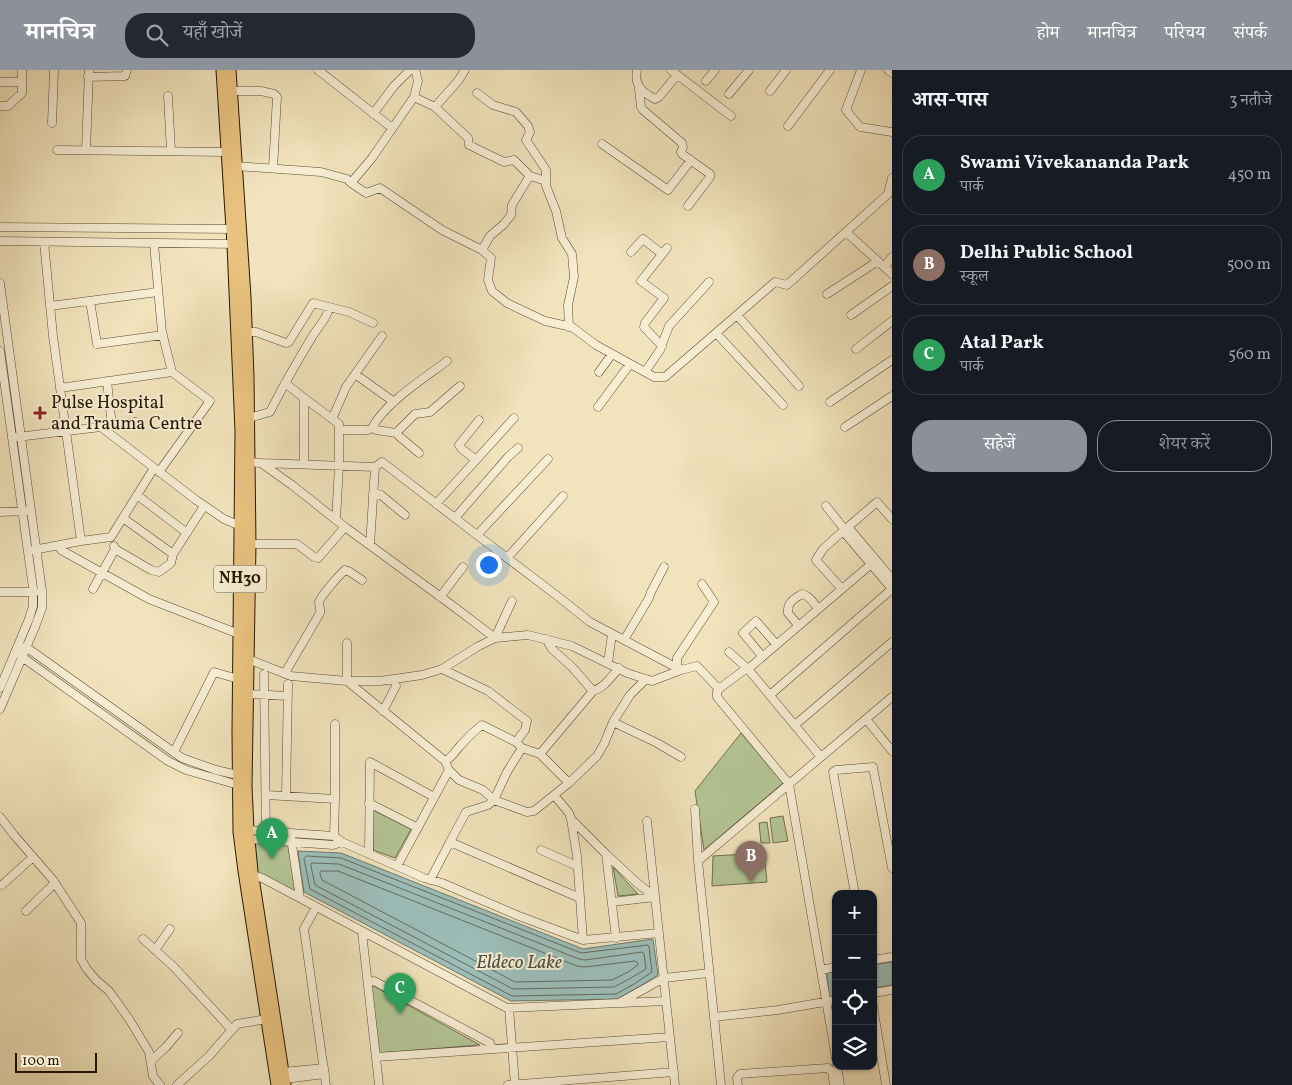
<!DOCTYPE html>
<html lang="hi">
<meta charset="utf-8">
<style>
:root{--surface:#171b24;--page:#242831;--text:#f1f3f6;--muted:#9ea1a6;--line:#363941;--accent:#8c9099}
body{margin:0;font-family:Vollkorn,"Noto Serif Devanagari",serif;background:var(--page);color:var(--text)}
.controls{position:absolute;right:15px;bottom:15px;display:grid;overflow:hidden;border-radius:10px;box-shadow:0 1px 4px #0004}
.controls button{width:45px;height:45px;display:grid;place-items:center;padding:0;border:0;border-bottom:1px solid var(--line);background:var(--surface);color:var(--text);font:25px sans-serif}
.scale{position:absolute;left:15px;bottom:12px;width:82px;box-sizing:border-box;padding-left:5px;border:2px solid #271905;border-top:0;font-size:14px;line-height:18px;white-space:nowrap;color:#271905;-webkit-text-stroke:4px #f6edd3;paint-order:stroke}
.you{position:absolute;left:488px;top:494px;width:18px;height:18px;margin:-12px;border:4px solid #fff;border-radius:50%;background:#1a73e8;box-shadow:0 0 0 8px #1a73e833}
.badge{display:grid;place-items:center;width:32px;height:32px;border-radius:50%;background:var(--accent);color:#fff;font-size:16px;font-weight:700}
.pin{position:absolute;translate:-50% -41px;filter:drop-shadow(0 1px 2px #0008)}
.pin::after{content:'';position:absolute;top:26px;width:18px;height:15px;background:inherit;clip-path:polygon(0 0,100% 0,50% 100%)}
.list{margin:0;padding:0;list-style:none}
h2{display:flex;justify-content:space-between;align-items:center;height:65px;margin:0;padding:0 20px;font-size:21px}
h2 small{font-size:16px;font-weight:400;color:var(--muted)}
.list li{display:grid;grid-template-columns:32px 1fr auto;gap:15px;align-items:center;box-sizing:border-box;height:80px;margin:0 10px 10px;padding:0 10px;border:1px solid var(--line);border-radius:20px}
.list b{display:block;font-size:19px;white-space:nowrap}
.list p{margin:0;font-size:16px;white-space:nowrap;color:var(--muted)}
.list em{font-size:16px;font-style:normal;color:var(--muted)}
.actions{display:flex;gap:10px;padding:15px 20px}
.actions a{flex:1;padding:11px 0;border:1px solid var(--accent);border-radius:20px;text-align:center;font-size:18px;color:var(--accent)}
.actions .main{background:var(--accent);color:#fff}
.icon{flex:none;width:28px;height:28px;fill:none;stroke:currentColor;stroke-width:2;stroke-linecap:round;stroke-linejoin:round}
.map{position:relative;flex:none;width:892px;height:1015px;overflow:hidden}
header{display:flex;align-items:center;gap:30px;box-sizing:border-box;height:70px;padding:0 25px;background:var(--accent);color:#fff}
header strong{font-size:24px}
nav{display:flex;gap:28px;margin-inline-start:auto;font-size:18px}
.search{width:350px;height:45px;background:var(--page);display:flex;align-items:center;gap:12px;box-sizing:border-box;padding:0 18px;border-radius:20px;color:var(--muted);font-size:19px}
main{display:flex}
aside{flex:1;background:var(--surface)}
.map>svg:first-child{display:block}
.green{fill:#b4c595;stroke:#6e6f4d}
.water{fill:#9cbdb8;stroke:#6d7b70}
.lines{fill:none;stroke-linecap:round;stroke-linejoin:round}
.shore{stroke:#626b5e;stroke-width:1}
.minor-casing{stroke:#5a4c33;stroke-width:9}
.highway-casing{stroke:#271905;stroke-width:13}
.minor{stroke:#f6edd3;stroke-width:8}
.highway{stroke:#e8c27e;stroke-width:11}
.poi-dot{fill:#8f2418;stroke:#f6edd3;stroke-width:2}
.labels{text-anchor:middle;dominant-baseline:central;stroke-width:4;stroke-linejoin:round;paint-order:stroke}
.shield{fill:#f6edd3;stroke:#655943;stroke-width:1}
.shield-label{font-size:16px;font-weight:bold;fill:#271905}
.poi-label{font-size:18px;fill:#271905;stroke:#f6edd3;text-anchor:start}
.water-label{font-size:19px;font-style:italic;fill:#505244;stroke:#f6edd3}
</style>
<header>
<strong>मानचित्र</strong>
<div class="search"><svg class="icon" aria-label="search" viewBox="0 0 24 24"><circle cx="10" cy="10" r="6"/><path d="M15 15l6 6"/></svg>यहाँ खोजें</div>
<nav><a>होम</a><a>मानचित्र</a><a>परिचय</a><a>संपर्क</a></nav>
</header>
<main>
<div class="map">
<svg width="892" height="1015" viewBox="0 0 892 1015">
<rect width="100%" height="100%" fill="#f1e3bc"/>
<filter id="stains"><feTurbulence type="fractalNoise" baseFrequency=".004" numOctaves="4"/><feColorMatrix values="0 0 0 0 .2 0 0 0 0 .09 0 0 0 0 .02 0 0 0 .5 -.17"/></filter>
<radialGradient id="worn" r=".72"><stop offset=".6" stop-color="#630" stop-opacity="0"/><stop offset="1" stop-color="#630" stop-opacity=".3"/></radialGradient>
<path class="green" d="M 741,663 L 783,713 L 704,780 L 695,721 Z
M 373,740 L 411,759 L 395,788 L 373,780 Z
M 783,746 L 788,771 L 773,773 L 770,748 Z
M 767,752 L 770,773 L 761,773 L 759,753 Z
M 252,772 L 288,775 L 297,824 L 255,803 Z
M 764,783 L 767,812 L 712,816 L 713,786 Z
M 613,797 L 638,824 L 618,826 Z
M 370,914 L 480,975 L 379,983 Z"/>
<path class="water" d="M 298,781 L 341,783 L 583,879 L 653,869 L 658,905 L 637,918 L 617,929 L 511,931 L 304,822 Z
M 892,892 L 892,915 L 873,918 L 873,895 Z
M 836,901 L 836,926 L 829,927 L 827,903 Z"/>
<g class="lines">
<path class="shore" d="M 307,786 L 341,788 L 581,883 L 648,875 L 649,877 L 652,902 L 634,914 L 616,924 L 512,926 L 310,819 L 304,789 Z
M 312,793 L 339,794 L 579,889 L 585,890 L 642,882 L 644,884 L 646,899 L 631,908 L 614,917 L 513,919 L 315,815 L 311,796 Z
M 321,801 L 338,801 L 577,896 L 585,897 L 635,891 L 637,892 L 638,895 L 628,902 L 612,910 L 515,912 L 322,810 L 320,804 Z"/>
<defs>
<path id="minor" d="M 318,0 L 392,58
M 637,0 C 634,16 642,22 655,29 L 659,27 L 677,5
M 671,0 L 731,46
M 861,0 L 846,40 L 860,57 L 892,62
M 888,0 L 892,3
M 88,7 L 125,6 L 127,0
M 706,11 L 715,0
M 0,12 L 22,12
M 639,19 L 641,37 L 643,40 L 682,73 L 683,77 L 681,82 L 682,84 L 710,104 L 710,107 L 688,136
M 231,21 L 261,21 L 274,24 L 277,27 L 273,98
M 770,21 L 786,0
M 477,23 L 493,35 L 516,42 L 528,56 L 530,62 L 526,70 L 546,100 L 546,116 L 556,141 L 562,168 L 572,184 L 574,207 L 568,235 L 569,257
M 729,24 L 749,0
M 168,26 L 171,81
M 414,27 L 435,37 L 468,68 L 469,75 L 504,92 L 514,90 L 530,106 L 546,111
M 0,36 L 8,36 L 22,23 L 22,0
M 435,37 L 458,11 L 465,0
M 373,44 L 394,16 L 410,0
M 52,53 L 54,0
M 788,56 L 830,0
M 602,74 L 668,120 L 691,90
M 57,80 L 227,82
M 86,80 L 89,0
M 236,96 L 321,102 L 347,109 L 351,113 L 366,123 L 380,118 L 442,160 L 482,180 L 491,188 L 488,210 L 492,221 L 507,233 L 545,251 L 572,257 L 596,275 L 654,307 L 665,307 L 775,212 L 787,215 L 888,124 L 892,108
M 351,113 L 372,88 L 414,27 L 418,11 L 416,3 L 414,0
M 0,157 L 235,159
M 846,162 L 892,204
M 0,171 L 237,174
M 44,172 L 53,266 L 81,471
M 154,174 L 162,262 L 172,302
M 482,180 L 490,166 L 504,154 L 511,145 L 512,135 L 529,107
M 631,182 L 643,169 L 662,184
M 884,197 L 892,187
M 0,213 L 42,521 L 42,538 L 35,557 L 0,639
M 827,224 L 878,191
M 90,231 L 97,274 L 163,265
M 50,236 L 158,222
M 737,245 L 799,316
M 851,245 L 892,216
M 247,262 L 256,262 L 286,273 L 289,272 L 313,233 L 349,242 L 373,253
M 716,263 L 783,335
M 662,276 L 644,257 L 645,253 L 664,228 L 641,211 L 667,178
M 856,279 L 892,251
M 0,281 L 33,518 L 33,536 L 29,549 L 0,618
M 599,302 L 612,284
M 645,302 L 660,280 L 669,256 L 709,212
M 355,304 L 394,332
M 107,311 L 112,356
M 285,313 L 304,328
M 60,318 L 172,302 L 210,331 L 159,402
M 830,332 L 892,290
M 598,337 L 630,294
M 249,348 L 270,342 C 283,316 297,292 312,267 C 318,257 327,249 329,238
M 332,349 L 346,317 L 382,266
M 101,357 L 196,430 L 224,449 L 243,457
M 845,357 L 892,326
M 372,358 C 385,333 423,309 447,291
M 339,360 L 368,360 L 372,358 L 376,360 L 396,363 L 400,367 L 419,383
M 396,363 L 415,344 L 430,342 L 460,316
M 17,367 L 101,357 L 136,352
M 476,390 L 462,379 L 459,375 L 479,350
M 250,392 L 261,393 L 292,415 L 345,457 L 453,536 L 495,568
M 261,393 L 375,397 L 370,475
M 304,394 L 304,328 L 339,354 L 339,396 L 336,450
M 375,397 L 382,392 L 477,465 L 548,389
M 373,423 L 381,425 L 405,445
M 137,425 L 187,463
M 436,434 L 476,390 L 514,348
M 826,436 L 845,460
M 0,442 L 27,441
M 123,448 L 173,484
M 455,448 L 508,387 L 518,378
M 892,449 L 877,432 L 848,457 L 892,509
M 477,465 L 556,525 L 590,552 L 681,600
M 250,474 L 297,474 L 314,487 L 318,488 L 345,457
M 59,476 L 61,480 L 149,529 L 239,564
M 115,479 L 151,500 L 159,502 L 171,493 L 173,484 L 204,436
M 33,480 L 81,471 L 111,467 L 154,398
M 507,488 L 563,426
M 841,518 L 816,490 L 823,479 L 843,461
M 93,519 L 115,479 L 114,476
M 0,522 L 35,522
M 440,527 L 463,497
M 798,555 L 788,543 C 787,532 794,529 802,524 C 810,526 813,532 818,539
M 495,568 L 512,531
M 546,569 L 552,579 L 572,597 L 593,621
M 624,570 L 649,528 L 651,522 L 664,497
M 347,573 L 347,611 L 445,691 C 452,688 455,681 460,676 C 467,668 474,661 482,655 L 516,672 L 522,678 L 540,684 L 569,713
M 729,582 L 747,598
M 762,586 L 743,563 L 756,551 L 776,574
M 248,589 L 291,606 L 347,611 L 380,611 L 422,605 L 442,599 L 477,577 L 495,568 L 528,565 L 572,576 L 627,603 L 652,611 L 681,600 L 697,596 L 719,619
M 608,593 L 612,564
M 442,599 L 488,621 L 527,651 L 525,660 L 516,672
M 748,599 L 747,598 L 720,618 L 717,622 L 717,627 L 789,714 L 836,988
M 681,600 L 677,596 L 677,588 L 714,532 L 702,514
M 285,603 L 320,543 C 321,539 319,536 319,532 C 321,526 339,505 345,500 L 350,502 L 362,510
M 264,604 L 266,770
M 247,624 L 288,626
M 770,625 L 892,519 L 843,461 L 848,457
M 383,641 L 396,616 L 394,609
M 866,649 L 892,681
M 613,652 L 657,673 L 681,687
M 795,655 L 892,572
M 522,678 L 507,702 L 494,730 L 488,735 L 466,742 L 450,772 L 580,828 L 583,870
M 174,682 L 214,602 L 238,609
M 540,684 L 593,621 C 604,618 611,607 619,598
M 821,687 L 748,599 L 876,490
M 445,691 L 449,700 L 459,710 L 483,720 L 494,730 L 527,742 L 534,741 L 569,713 L 597,686 L 604,674 L 613,652 L 630,625 L 646,609
M 242,716 L 186,700 L 168,691 L 22,587 L 17,578 L 26,577 L 182,688 L 216,700 L 242,706
M 266,725 L 335,729
M 554,725 L 569,743 L 571,749 L 577,786 L 580,828
M 286,726 L 288,614
M 369,733 L 418,758
M 695,739 L 698,791 L 721,1015
M 0,747 L 14,765 L 53,810 L 81,853 L 81,889 L 86,898 L 96,910 L 109,921 L 129,949 L 149,982 L 153,1006 L 160,1015
M 571,749 L 606,784 L 616,868
M 647,751 L 675,1015
M 248,760 L 334,766 L 342,772 L 424,808 L 442,813 L 519,846 L 583,870 L 659,863
M 334,766 L 335,729 L 335,654
M 291,768 L 300,828
M 249,769 L 333,775 L 342,772
M 541,780 L 577,796
M 369,784 L 370,692 L 434,727
M 606,784 L 636,812 L 655,827 L 612,832
M 698,791 L 892,627
M 397,796 L 449,700
M 253,805 L 262,808 L 507,938 L 619,933 L 664,908 L 709,903
M 430,810 L 450,772
M 2,815 L 33,787
M 855,824 L 833,702 L 836,700 L 873,697 L 892,798
M 316,837 L 304,859 L 326,1015
M 26,841 L 55,813
M 362,862 L 379,1015
M 143,869 L 174,897 L 232,960
M 155,880 L 170,859
M 873,890 L 892,887
M 821,900 L 836,897
M 368,912 L 374,911 L 490,973 L 492,979
M 873,923 L 892,920
M 621,933 L 666,931
M 873,936 L 886,1015
M 509,938 L 515,1015
M 714,947 L 778,940 L 836,930
M 376,987 L 670,967
M 151,991 L 166,977 L 178,963
M 837,996 L 840,1015
M 283,1002 L 324,998
M 284,1009 L 325,1004
M 177,1015 L 209,986 L 237,954 L 267,949
M 508,1015 L 674,1002
M 738,1015 L 737,1008 L 740,1004 L 828,998 L 832,1002 L 834,1015"/>
<path id="highway" d="M 222,0 L 233,175 L 241,361 L 238,662 L 239,762 L 244,801 L 277,1015
M 230,0 L 245,227 L 248,307 L 250,474 L 246,716 L 248,760 L 252,801 L 285,1015"/>
</defs>
<use href="#minor" class="minor-casing"/>
<use href="#highway" class="highway-casing"/>
<use href="#minor" class="minor"/>
<use href="#highway" class="highway"/>
</g>
<path class="poi-dot" d="M37.5 335.5h5v5h5v5h-5v5h-5v-5h-5v-5h5z"/>
<g class="labels">
<rect class="shield" x="214" y="495.5" width="52" height="27" rx="4"/>
<g class="shield-label">
<text x="240" y="509">NH30</text>
</g>
<g class="poi-label">
<text x="51" y="333">Pulse Hospital<tspan x="51" dy="21">and Trauma Centre</tspan></text>
</g>
<g class="water-label">
<text x="519" y="893">Eldeco Lake</text>
</g>
</g>
<rect width="100%" height="100%" filter="url(#stains)"/>
<rect width="100%" height="100%" fill="url(#worn)"/>
</svg>
<div class="controls">
<button>+</button>
<button>−</button>
<button><svg class="icon" aria-label="locate" viewBox="0 0 24 24"><circle cx="12" cy="12" r="6"/><path d="M12 2v4M12 18v4M2 12h4M18 12h4"/></svg></button>
<button><svg class="icon" aria-label="layers" viewBox="0 0 24 24"><path d="M12 4l9 5-9 5-9-5zM3 14l9 5 9-5"/></svg></button>
</div>
<div class="scale">100 m</div>
<div class="you"></div>
<div class="pin badge" style="left:272px;top:789px;background:#2e9e5b">A</div>
<div class="pin badge" style="left:751px;top:812px;background:#8d6e63">B</div>
<div class="pin badge" style="left:400px;top:944px;background:#2e9e5b">C</div>
</div>
<aside>
<h2>आस-पास<small>3 नतीजे</small></h2>
<ul class="list">
<li><span class="badge" style="background:#2e9e5b">A</span><div><b>Swami Vivekananda Park</b><p>पार्क</p></div><em>450 m</em></li>
<li><span class="badge" style="background:#8d6e63">B</span><div><b>Delhi Public School</b><p>स्कूल</p></div><em>500 m</em></li>
<li><span class="badge" style="background:#2e9e5b">C</span><div><b>Atal Park</b><p>पार्क</p></div><em>560 m</em></li>
</ul>
<div class="actions"><a class="main">सहेजें</a><a>शेयर करें</a></div>
</aside>
</main>
